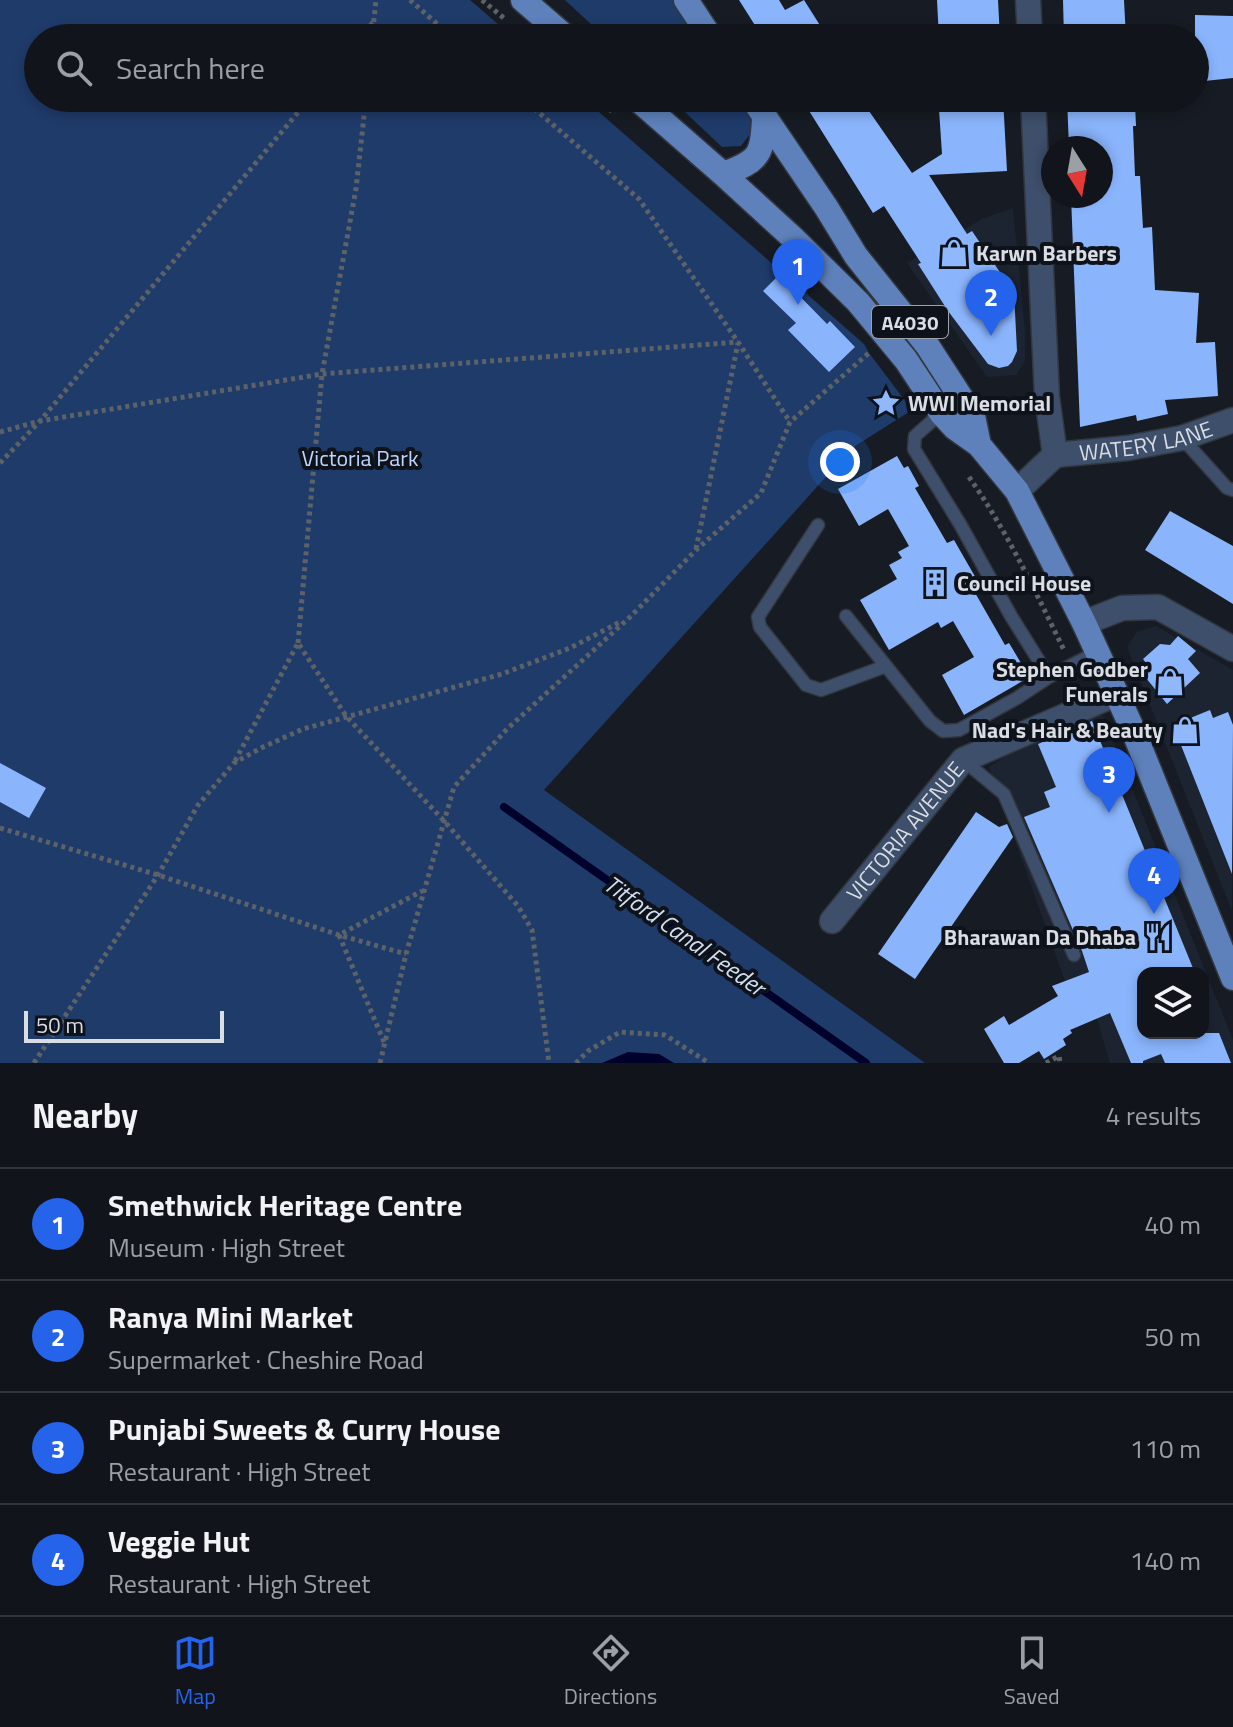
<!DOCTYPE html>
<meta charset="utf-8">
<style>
:root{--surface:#11151b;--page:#1e2228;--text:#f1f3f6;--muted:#9c9fa3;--line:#30343a;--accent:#2563eb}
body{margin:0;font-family:"Titillium Web",sans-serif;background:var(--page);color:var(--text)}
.controls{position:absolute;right:24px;bottom:24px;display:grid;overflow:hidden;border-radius:16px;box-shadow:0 4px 12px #0003}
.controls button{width:72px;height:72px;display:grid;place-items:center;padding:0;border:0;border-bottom:2px solid var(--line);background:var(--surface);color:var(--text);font:40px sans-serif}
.compass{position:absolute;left:1041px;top:136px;width:72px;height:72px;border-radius:50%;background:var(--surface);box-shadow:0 4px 12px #0003;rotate:169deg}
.scale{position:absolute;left:24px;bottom:20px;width:200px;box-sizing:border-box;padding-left:8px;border:4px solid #dadee4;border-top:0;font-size:22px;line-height:28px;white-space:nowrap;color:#dadee4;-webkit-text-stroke:6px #0e131b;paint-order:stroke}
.you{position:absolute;left:840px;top:462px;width:28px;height:28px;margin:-20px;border:6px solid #fff;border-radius:50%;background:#1a73e8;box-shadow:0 0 0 12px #1a73e833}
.badge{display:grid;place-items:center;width:52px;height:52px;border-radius:50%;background:var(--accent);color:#fff;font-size:26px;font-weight:700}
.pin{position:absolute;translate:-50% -66px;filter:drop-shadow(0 2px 4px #0008)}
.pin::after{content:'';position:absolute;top:42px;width:28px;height:24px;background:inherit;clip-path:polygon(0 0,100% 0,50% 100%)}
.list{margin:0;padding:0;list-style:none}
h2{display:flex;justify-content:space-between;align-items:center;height:104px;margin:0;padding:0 32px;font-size:34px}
h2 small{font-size:26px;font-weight:400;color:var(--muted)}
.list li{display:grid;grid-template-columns:52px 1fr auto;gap:24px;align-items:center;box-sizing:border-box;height:112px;padding:0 32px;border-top:2px solid var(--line)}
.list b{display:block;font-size:30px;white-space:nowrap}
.list p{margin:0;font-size:26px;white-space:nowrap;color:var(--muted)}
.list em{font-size:26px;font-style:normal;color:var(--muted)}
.icon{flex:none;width:44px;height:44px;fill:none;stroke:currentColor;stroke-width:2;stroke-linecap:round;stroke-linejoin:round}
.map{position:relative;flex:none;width:1233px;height:1063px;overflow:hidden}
.search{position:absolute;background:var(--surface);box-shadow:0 4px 12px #0003;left:24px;right:24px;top:24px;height:88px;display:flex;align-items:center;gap:20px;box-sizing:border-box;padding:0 28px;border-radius:44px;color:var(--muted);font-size:30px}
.sheet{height:552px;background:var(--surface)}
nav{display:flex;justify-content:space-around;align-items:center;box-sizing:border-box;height:112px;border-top:2px solid var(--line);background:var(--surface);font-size:22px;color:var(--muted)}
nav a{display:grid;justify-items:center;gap:4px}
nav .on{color:var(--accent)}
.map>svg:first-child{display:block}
.built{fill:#1c2431;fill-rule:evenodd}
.green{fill:#1f3b6a}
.water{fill:#00012b}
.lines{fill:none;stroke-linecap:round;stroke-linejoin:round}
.stream{stroke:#00012b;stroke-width:8}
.building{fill:#8ab5fd}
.lane-casing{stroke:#32373f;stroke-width:15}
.street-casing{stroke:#32373f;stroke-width:27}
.primary-casing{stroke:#32373f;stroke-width:27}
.path{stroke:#5d6269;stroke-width:5;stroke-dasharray:4 4;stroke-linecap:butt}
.lane{stroke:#3e4f6b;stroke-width:12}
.street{stroke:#3e4f6b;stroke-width:24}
.primary{stroke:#5e81bb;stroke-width:24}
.labels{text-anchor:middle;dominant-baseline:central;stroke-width:8;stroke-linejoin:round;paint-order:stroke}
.shield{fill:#0e131b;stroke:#9da1a8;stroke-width:2}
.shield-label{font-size:20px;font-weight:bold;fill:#dadee4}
.poi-label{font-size:22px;font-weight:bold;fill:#dadee4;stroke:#0e131b;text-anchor:start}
.street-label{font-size:22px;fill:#dadee4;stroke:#0e131b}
.park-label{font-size:22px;fill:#bfd6fc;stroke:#0e131b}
.water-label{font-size:24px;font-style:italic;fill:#d2def1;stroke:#0e131b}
</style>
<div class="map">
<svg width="1233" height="1063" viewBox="0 0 1233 1063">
<rect width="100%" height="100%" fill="#171c24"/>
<path class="built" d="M 1013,208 L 1025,331 L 1025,361 L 1016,375 L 987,377 L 907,263 L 982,219 Z
M 1156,626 L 1233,670 L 1232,911 L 1127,647 L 1137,632 Z
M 1101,711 L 1233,1040 L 1233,1063 L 1110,1063 L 1084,974 L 1065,981 L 989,767 L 1035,737 ZM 1143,973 L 1203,973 L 1203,1033 L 1143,1033 Z"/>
<path class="green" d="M 0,0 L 470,0 L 514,38 L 38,38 L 38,98 L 583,98 L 864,344 L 869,353 L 912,410 L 852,448 L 544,790 L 925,1063 L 0,1063 Z
M 565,0 L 675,0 L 701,38 L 606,38 Z
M 670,98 L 742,98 L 749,108 L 754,129 L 741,146 L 722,147 Z"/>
<path class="water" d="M 628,1052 L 659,1054 L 674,1063 L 602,1063 Z"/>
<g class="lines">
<path class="stream" d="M 504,807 L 866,1063"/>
</g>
<path class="building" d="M 739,0 L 779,0 L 785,10 L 804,0 L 828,38 L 763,38 Z
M 937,0 L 998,0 L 1000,38 L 939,38 Z
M 1063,0 L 1124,0 L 1126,38 L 1064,38 Z
M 1195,15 L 1233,16 L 1233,78 L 1195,82 Z
M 801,98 L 860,98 L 912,173 L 942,154 L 939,109 L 966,108 L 966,98 L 1003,98 L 1007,171 L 929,175 L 967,234 L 972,231 L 1014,293 L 1017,351 L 1012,362 L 1008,366 L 999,368 L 988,364 L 948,311 L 918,264 L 921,263 L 884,206 L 873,213 Z
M 1067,98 L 1104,98 L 1104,105 L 1135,104 L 1136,126 L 1133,126 L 1135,176 L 1140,176 L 1143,228 L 1152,227 L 1155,290 L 1199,293 L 1196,343 L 1215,342 L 1218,396 L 1165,400 L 1168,414 L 1137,421 L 1136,415 L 1080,427 L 1071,196 L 1101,196 L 1101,148 L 1069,148 Z
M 779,275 L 827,324 L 830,321 L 855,347 L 829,372 L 788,330 L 796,323 L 763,291 Z
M 897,456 L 904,468 L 908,466 L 919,486 L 915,488 L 947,543 L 954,540 L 981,587 L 974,591 L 1005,645 L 1009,643 L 1021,663 L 1018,666 L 1026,679 L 964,715 L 942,675 L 974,657 L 953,621 L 941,628 L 938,622 L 889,650 L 860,600 L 897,579 L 889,565 L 902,558 L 898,552 L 909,546 L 888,509 L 859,526 L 838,489 Z
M 1170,511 L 1233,546 L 1233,604 L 1145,550 Z
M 1178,636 L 1196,651 L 1188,659 L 1200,673 L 1167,704 L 1142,673 L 1150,668 L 1143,659 L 1160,644 L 1170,645 Z
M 1210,710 L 1213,718 L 1228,712 L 1233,725 L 1232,874 L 1173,725 Z
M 1092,721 L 1195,973 L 1143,973 L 1143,1033 L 1219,1033 L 1231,1063 L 1165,1063 L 1161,1054 L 1143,1061 L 1143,1063 L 1131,1063 L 1110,1013 L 1070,1030 L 1072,1033 L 1063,1039 L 1066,1045 L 1044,1059 L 1039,1051 L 1019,1063 L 1004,1063 L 984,1029 L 1004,1016 L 1009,1025 L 1058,996 L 1052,986 L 1089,972 L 1082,951 L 1024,817 L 1050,807 L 1044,792 L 1056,787 L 1038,744 Z
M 0,763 L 46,788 L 29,818 L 0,802 Z
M 976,812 L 999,827 L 1007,824 L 1013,837 L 915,979 L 878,954 Z"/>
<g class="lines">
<defs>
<path id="lane" d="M 941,413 L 915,436 L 914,449 L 960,524 L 1011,616 L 1049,677 L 1097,652
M 1182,438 L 1227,488 L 1233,490
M 818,525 L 758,617 L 760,627 L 806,685 L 821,690 L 886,666
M 846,616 L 930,721 L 943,731 L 959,730 L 1017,698 L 1049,677
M 963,760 L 1004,794 L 1074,955"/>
<g id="street">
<path d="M 1028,0 L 1030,38"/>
<path d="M 1033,98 L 1047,397 L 1055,455"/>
<path id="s1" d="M 1055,455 L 1128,448 L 1182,438 L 1233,420"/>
<path d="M 1017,491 L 1055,455"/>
<path d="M 1084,623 L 1122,608 L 1158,607 L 1233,649"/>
<path id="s2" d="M 832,921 L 963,760 L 1116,694"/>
</g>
<path id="primary" d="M 523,0 L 567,38
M 686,0 L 711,38
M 636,98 L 723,174 L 793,238 L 858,302 L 906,360 L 941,413 L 955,428 L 979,445 L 1017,491 L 1084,623 L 1133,730 L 1233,978
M 752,98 L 826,207 L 856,256 L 927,345 L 973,416 L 979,445
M 723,174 C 760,161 763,154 764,116"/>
</defs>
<use href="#lane" class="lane-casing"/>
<use href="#street" class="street-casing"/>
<use href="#primary" class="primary-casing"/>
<path class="path" d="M 410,0 L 453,38
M 482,0 L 505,19
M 360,38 L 374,21
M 372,38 L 376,0
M 522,98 L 639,199 L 738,342 L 790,422
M 597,98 L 615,114
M 0,432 L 40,421 L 322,374 L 738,342
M 0,463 L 40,421 L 310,98
M 969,477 C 1007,531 1035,591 1064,650
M 696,549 L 738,343
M 298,643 L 322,374 L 356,189 L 366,98
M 235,761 L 298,643 L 346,716 L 445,822 L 518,906 L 532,930 L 549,1063
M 0,828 L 158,875 L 339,935 L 406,954
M 384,1042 L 339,935 L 422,891
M 34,1063 L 158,875 L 198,805 L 234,763 L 261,748 L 303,729 L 502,674 L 570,648 L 622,621
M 380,1063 L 406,954 L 454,787 L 507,729 L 630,617 L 696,550 L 761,493 L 790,422 L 870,352
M 576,1063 L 588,1051 L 620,1032 L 665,1035 L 709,1063
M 1046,1063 L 1059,1056 L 1060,1063"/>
<use href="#lane" class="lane"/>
<use href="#street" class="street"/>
<use href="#primary" class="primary"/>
</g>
<defs>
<symbol id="shop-bare" viewBox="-9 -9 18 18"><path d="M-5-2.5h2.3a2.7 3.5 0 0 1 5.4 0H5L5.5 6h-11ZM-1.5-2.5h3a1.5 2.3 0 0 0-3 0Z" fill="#8fb8fd" stroke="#0e131b" stroke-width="2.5" paint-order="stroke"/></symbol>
<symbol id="sight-bare" viewBox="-9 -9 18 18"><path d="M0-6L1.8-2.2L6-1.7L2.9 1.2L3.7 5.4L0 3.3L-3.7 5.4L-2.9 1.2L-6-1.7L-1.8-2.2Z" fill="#8fb8fd" stroke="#0e131b" stroke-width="2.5" paint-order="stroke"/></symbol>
<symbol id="building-bare" viewBox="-9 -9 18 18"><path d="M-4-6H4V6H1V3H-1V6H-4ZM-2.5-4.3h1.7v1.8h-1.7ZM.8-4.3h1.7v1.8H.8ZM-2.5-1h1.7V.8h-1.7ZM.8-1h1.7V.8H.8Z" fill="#8fb8fd" stroke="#0e131b" stroke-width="2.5" paint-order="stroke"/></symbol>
<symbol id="restaurant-bare" viewBox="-9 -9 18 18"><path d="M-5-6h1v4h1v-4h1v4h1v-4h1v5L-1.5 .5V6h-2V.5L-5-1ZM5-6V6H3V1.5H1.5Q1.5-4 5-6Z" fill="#8fb8fd" stroke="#0e131b" stroke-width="2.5" paint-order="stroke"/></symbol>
</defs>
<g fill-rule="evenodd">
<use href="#shop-bare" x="934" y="233" width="40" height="40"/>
<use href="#sight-bare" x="866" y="383" width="40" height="40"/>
<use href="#building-bare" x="915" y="563" width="40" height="40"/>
<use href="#shop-bare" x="1150" y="662" width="40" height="40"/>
<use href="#shop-bare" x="1165" y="710" width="40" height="40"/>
<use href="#restaurant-bare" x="1138" y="917" width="40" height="40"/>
</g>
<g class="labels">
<rect class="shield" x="872" y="306" width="76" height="32" rx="6"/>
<g class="shield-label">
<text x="910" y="322">A4030</text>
</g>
<g class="poi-label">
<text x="976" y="253">Karwn Barbers</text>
<text x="908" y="403">WWI Memorial</text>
<text x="957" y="583">Council House</text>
<text x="1148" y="669" text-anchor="end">Stephen Godber<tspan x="1148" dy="25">Funerals</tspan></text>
<text x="1163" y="730" text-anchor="end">Nad's Hair &amp; Beauty</text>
<text x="1136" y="937" text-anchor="end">Bharawan Da Dhaba</text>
</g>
<g class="street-label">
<text stroke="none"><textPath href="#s1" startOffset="92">WATERY LANE</textPath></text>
<text stroke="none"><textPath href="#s2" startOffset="116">VICTORIA AVENUE</textPath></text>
</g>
<g class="park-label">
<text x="360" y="458">Victoria Park</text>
</g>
<g class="water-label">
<text transform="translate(685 935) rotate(35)">Titford Canal Feeder</text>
</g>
</g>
</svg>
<div class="controls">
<button><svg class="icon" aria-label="layers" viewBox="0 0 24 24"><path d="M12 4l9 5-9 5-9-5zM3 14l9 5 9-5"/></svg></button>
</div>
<svg class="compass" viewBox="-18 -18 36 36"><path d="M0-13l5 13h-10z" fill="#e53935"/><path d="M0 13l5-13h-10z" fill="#9c9fa3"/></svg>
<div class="scale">50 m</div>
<div class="you"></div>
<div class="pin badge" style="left:798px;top:305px">1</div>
<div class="pin badge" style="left:991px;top:336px">2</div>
<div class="pin badge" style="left:1109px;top:813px">3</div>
<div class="pin badge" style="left:1154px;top:914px">4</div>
<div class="search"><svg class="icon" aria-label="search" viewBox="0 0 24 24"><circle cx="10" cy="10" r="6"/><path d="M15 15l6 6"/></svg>Search here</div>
</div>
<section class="sheet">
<h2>Nearby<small>4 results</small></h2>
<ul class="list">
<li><span class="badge">1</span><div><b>Smethwick Heritage Centre</b><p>Museum · High Street</p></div><em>40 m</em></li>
<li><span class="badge">2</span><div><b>Ranya Mini Market</b><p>Supermarket · Cheshire Road</p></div><em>50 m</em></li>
<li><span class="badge">3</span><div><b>Punjabi Sweets &amp; Curry House</b><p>Restaurant · High Street</p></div><em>110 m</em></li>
<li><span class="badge">4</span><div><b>Veggie Hut</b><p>Restaurant · High Street</p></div><em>140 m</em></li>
</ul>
</section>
<nav>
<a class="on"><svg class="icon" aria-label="map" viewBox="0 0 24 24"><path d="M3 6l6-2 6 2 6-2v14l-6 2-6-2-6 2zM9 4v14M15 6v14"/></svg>Map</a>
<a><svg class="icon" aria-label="directions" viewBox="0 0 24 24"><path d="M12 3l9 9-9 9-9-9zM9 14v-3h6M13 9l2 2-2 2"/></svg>Directions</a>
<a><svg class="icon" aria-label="saved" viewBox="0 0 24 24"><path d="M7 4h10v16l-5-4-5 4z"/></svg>Saved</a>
</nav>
